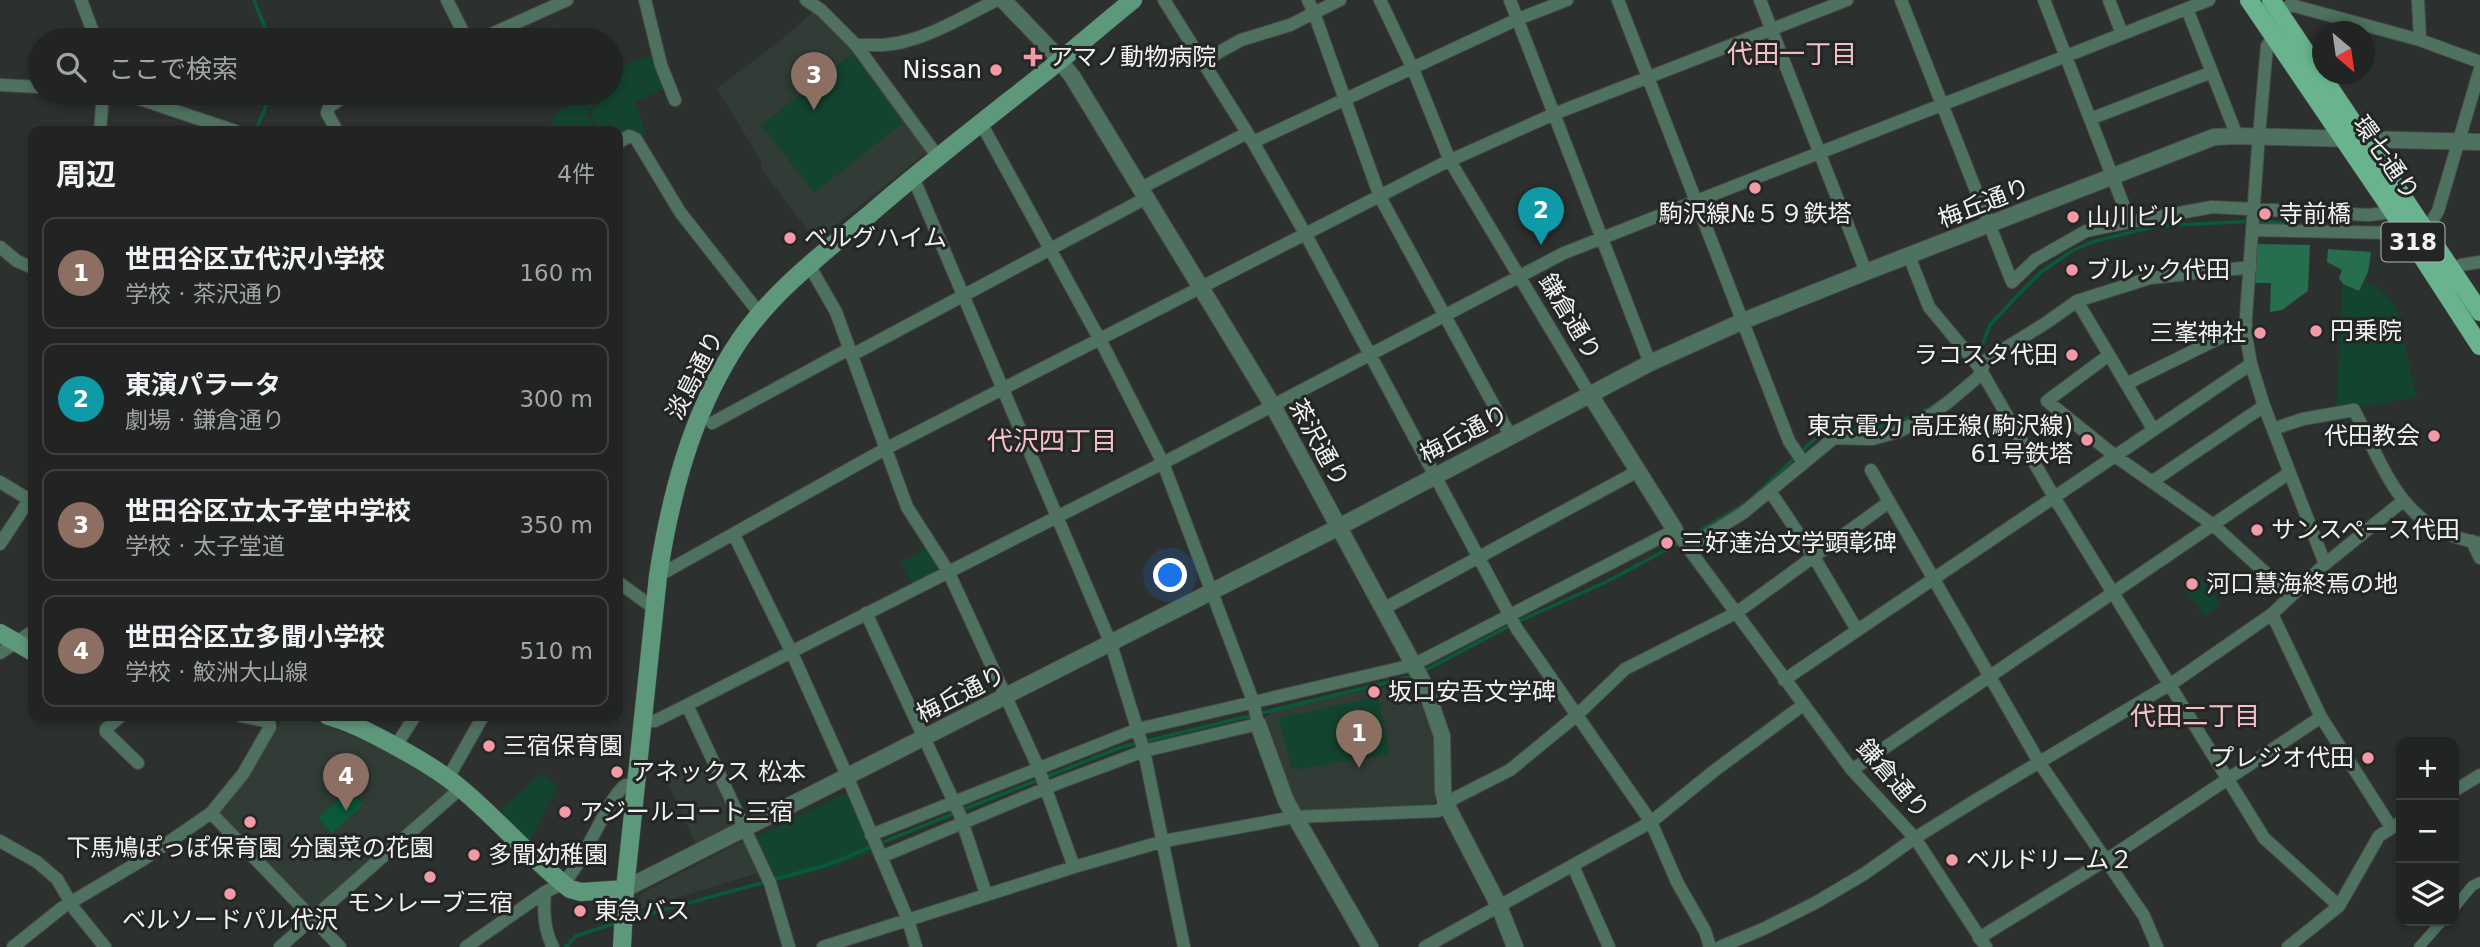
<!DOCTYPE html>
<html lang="ja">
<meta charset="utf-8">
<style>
:root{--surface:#212422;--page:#2d302f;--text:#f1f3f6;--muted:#a2a4a5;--line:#3e4140;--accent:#f49aa6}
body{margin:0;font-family:"DejaVu Sans","Noto Sans JP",sans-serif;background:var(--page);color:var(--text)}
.controls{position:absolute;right:21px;bottom:21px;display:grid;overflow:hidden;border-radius:14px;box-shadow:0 4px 10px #0003}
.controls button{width:63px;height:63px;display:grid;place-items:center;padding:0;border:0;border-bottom:2px solid var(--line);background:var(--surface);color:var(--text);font:35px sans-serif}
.compass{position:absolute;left:2312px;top:21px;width:63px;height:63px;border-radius:50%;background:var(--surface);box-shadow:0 4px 10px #0003;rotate:151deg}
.you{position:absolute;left:1171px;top:576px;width:24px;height:24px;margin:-18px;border:5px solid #fff;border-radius:50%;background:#1a73e8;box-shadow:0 0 0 10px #1a73e833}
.badge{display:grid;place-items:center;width:46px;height:46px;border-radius:50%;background:var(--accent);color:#fff;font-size:23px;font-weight:700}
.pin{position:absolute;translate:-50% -58px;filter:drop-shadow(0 2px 4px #0008)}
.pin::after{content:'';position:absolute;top:37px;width:24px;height:21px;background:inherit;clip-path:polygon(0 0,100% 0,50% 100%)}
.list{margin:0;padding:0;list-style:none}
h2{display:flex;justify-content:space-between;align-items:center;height:91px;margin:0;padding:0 28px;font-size:30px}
h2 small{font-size:23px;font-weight:400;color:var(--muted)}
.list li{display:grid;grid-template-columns:46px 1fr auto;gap:21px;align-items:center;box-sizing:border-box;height:112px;margin:0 14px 14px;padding:0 14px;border:2px solid var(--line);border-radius:14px}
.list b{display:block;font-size:26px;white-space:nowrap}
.list p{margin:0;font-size:23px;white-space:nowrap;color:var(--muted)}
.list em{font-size:23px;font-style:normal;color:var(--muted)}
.icon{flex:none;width:38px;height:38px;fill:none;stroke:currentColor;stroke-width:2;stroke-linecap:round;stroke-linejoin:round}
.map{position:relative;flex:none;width:2480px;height:947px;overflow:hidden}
.search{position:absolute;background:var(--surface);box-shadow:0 4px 10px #0003;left:28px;top:28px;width:595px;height:77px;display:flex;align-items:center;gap:18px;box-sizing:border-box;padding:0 24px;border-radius:38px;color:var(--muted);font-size:26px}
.panel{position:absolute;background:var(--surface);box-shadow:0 4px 10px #0003;left:28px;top:126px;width:595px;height:595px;border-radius:14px}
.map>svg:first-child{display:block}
.built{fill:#323c37}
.green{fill:#13442f}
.forest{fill:#266e4e}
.water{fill:#085a3b}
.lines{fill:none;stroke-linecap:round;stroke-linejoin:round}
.stream{stroke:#085a3b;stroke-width:3.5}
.pedestrian-casing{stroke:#484b49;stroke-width:11}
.minor-casing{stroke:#484b49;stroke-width:14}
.tertiary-casing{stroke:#484b49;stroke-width:18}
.secondary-casing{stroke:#484b49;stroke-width:19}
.primary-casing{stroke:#484b49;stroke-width:19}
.pedestrian{stroke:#4f7260;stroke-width:10}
.minor{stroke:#4f7260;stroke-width:12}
.tertiary{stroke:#4f7260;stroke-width:16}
.secondary{stroke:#5e987b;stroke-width:18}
.primary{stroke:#69b48f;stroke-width:18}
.poi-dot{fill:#f49aa6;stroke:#232624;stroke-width:2.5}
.labels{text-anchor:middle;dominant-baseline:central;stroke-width:6;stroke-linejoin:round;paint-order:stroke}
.shield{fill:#232624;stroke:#b3b6b4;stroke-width:2}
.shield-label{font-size:23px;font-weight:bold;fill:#f1f3f2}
.poi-label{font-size:24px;fill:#f1f3f2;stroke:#232624;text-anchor:start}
.street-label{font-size:24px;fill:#f1f3f2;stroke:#232624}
.neighbourhood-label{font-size:26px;fill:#f4c0c6;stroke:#232624}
</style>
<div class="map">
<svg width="2480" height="947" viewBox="0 0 2480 947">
<rect width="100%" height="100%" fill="#2c302e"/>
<path class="built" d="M 814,11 L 853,47 L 927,152 L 816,241 L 761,168 L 761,161 L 717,88 L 781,40 Z
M 1412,682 L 1434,736 L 1435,801 L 1432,805 L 1303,810 L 1296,806 L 1265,716 L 1269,715 L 1269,709 Z
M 284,716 L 321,723 L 392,752 L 449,789 L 449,793 L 317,909 L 311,909 L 218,812 L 248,778 Z
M 710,765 L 734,815 L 731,825 L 695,843 L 664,775 Z
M 740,842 L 745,842 L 758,873 L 640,909 L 639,897 L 642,893 Z"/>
<path class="green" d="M 559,24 L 571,40 L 530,40 Z
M 853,53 L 903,123 L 814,193 L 761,125 Z
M 654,54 L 665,88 L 635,102 L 646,133 L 639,137 L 618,140 L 618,131 L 596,131 L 590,111 L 611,93 L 611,71 Z
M 568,93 L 606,93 L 587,111 L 594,131 L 541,131 L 554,122 L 553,115 L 574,102 Z
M 2365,281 L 2375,285 L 2396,307 L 2417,397 L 2380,404 L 2336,408 L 2343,284 L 2359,291 Z
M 930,546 L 940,564 L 937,574 L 916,586 L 911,582 L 901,562 Z
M 2199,576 L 2221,604 L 2205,616 L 2184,588 Z
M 1378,697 L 1389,754 L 1293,770 L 1278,718 Z
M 542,773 L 557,788 L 529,842 L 497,813 Z
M 843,794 L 848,796 L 865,832 L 866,844 L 871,853 L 832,867 L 777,881 L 757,839 L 760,835 Z"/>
<path class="forest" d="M 2256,244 L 2310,245 L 2308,291 L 2282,310 L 2270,312 L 2271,283 L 2253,283 Z
M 2328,249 L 2371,252 L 2368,272 L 2359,291 L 2343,284 L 2339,278 L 2342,270 L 2327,262 Z"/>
<path class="water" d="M 350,790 L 363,805 L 332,833 L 318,818 Z"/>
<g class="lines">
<path class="stream" d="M 254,0 L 270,40
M 256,130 L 265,109 L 268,93
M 1976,361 L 1990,325 L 2019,294 L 2041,272 L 2072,251 L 2092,242 L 2156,226 L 2257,221 L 2303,225
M 1686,539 L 1748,502 L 1819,435 C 1835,429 1847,431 1863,429 C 1890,427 1913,417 1937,404
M 1424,671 L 1517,622 L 1606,582 L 1679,543
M 1146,741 L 1414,676
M 962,810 L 1119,748 L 1138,743
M 772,880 L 824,866 L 955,813
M 630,919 L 765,882
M 566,947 L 576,936 L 616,923"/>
<defs>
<path id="pedestrian" d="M 2454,908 L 2472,886 L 2480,882
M 2419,947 L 2442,921"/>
<path id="minor" d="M 81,0 L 96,40
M 447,0 L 467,40
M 645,0 L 661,65 L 675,100
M 806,0 L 821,10 L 856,45 C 873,45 890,46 906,41 C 938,33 968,14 997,0
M 1164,0 L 1253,142 L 1306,235 L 1517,629 L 1651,822 L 1677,882 L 1705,931 L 1710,947
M 1308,0 L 1314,13 L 1380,197 L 1510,435
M 1380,0 L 1413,69 L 1450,161 L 1589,393
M 1510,0 L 1650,363
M 1618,0 L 1789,441 L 1803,462
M 1760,0 L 1866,272
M 1901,0 L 2012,282 L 2035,260 L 2086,231 L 2130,222 L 2212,207 L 2369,215 L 2393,212
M 2044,0 L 2130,222
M 2109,0 L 2122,34
M 2418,0 L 2420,40
M 2187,9 L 2237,136
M 2279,12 L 2291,5 L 2420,40 L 2480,62
M 2272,35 L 2273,38 L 2267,46 L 2258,147 L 2245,331 L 2251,364 L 2264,406 L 2325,564
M 478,40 L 567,0
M 856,45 L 938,157
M 1203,61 L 1241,40 L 1290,25 L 1340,0
M 0,85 L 40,87
M 122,93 L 235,131
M 2090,119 L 2212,72
M 100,131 L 103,93
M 337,131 L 327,113 L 329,107 L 349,93
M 1253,142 L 1518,19 L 1567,0
M 618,143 L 629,136 L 636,139 L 680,212 L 760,314
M 913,177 L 1111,644 L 1144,751 L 1184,947
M 1141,188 L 1247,133
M 2423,226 L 2432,221 L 2438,211 L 2480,69
M 2252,230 L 2394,233 L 2405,229
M 0,247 L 17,261 L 33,268
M 1909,256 L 1929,307 L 1979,367 L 2054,497 L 2264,838 L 2339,906
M 809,265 L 836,312 L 907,507 L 948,571 L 1006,697 L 1038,767 L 1074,867
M 2452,271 L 2461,265 L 2480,262
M 2077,301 L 2153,429
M 852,355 L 1146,198
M 2109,355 L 2047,401 L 2115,456 L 2212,524 L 2291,596
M 2126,384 L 2246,325
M 712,423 L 849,349
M 2273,429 L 2303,419 L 2354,410 C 2387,473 2401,530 2480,543
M 1871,470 L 2039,762 L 2144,916 L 2157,947
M 2153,481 L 2264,406
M 0,482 L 30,500
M 1770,491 L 1814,557 L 1857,630
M 734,535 L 791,651 L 844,769 L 908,920 L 916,947
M 2472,541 L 2480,558
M 0,544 L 33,494
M 1688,547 L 1743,513 L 1834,438 L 1872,439 L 1898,432 L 1932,414 L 1951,400 L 1978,377 L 1986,360 L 2046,323 L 2077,301 L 2150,278 L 2251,267
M 658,576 L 885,449 L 1442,164 L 1554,114 L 1847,0
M 618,582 L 655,609
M 1383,609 L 1638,471
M 866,613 L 960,815 L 986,894
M 2272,614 L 2321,717 L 2391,827
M 0,653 L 33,631
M 1784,680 L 2251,364
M 687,705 L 770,883 L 789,947
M 121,716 L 106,729 L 106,732 L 138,763
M 644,721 L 655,721 L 687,705 L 1163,463 L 1564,253 L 2209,0
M 395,747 L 415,716
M 1852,770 L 2289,473
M 448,778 L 483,716
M 2454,791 L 2480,775
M 211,813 L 340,947
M 871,835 L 1138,729 L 1413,665 L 1675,530 L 1852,770 L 1915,838 L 1986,947
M 0,841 L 37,862 L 57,879 L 75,910 L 105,947
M 881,857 L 1056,784 L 1144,751 L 1258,724 L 1253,701 L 1163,463 L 1106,351 L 981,123
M 1573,866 L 1609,947
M 1979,938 L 2106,860 L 2321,717
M 13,947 L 63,907 L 144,859 L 211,813 L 243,774 L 270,727 L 269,722 L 241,716
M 280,947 L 461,788
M 466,947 L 545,892
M 553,947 C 544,930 543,911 545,892 C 551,889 559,886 564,882 C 583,865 611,791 626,785 C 628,785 636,785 637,785
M 823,947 L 1074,867 L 1164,841 L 1294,817 L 1438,811 L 1453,799 L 1510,770 L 1577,715 L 1625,669 L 1736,613 L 1889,502
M 1425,947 L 1651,822 L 1714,771 L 1803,705
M 1720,947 L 1763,929 L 1815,903 L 1864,874 L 1915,838 L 1976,800 L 2177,680 L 2272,614 L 2325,564 L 2403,501
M 2288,947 L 2339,906 L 2379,836 L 2401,822"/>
<path id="tertiary" d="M 1003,0 L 1052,51 L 1072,76 L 1273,406 L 1424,684 L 1442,736 L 1443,791 L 1446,804 L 1499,906 L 1515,947
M 1589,393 L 1675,530
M 1258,724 L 1286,801 L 1370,947
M 625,889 L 1339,527 L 1650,363 L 1743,321 L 1866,272 L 2214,137 L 2237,136 L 2480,142"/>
<path id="secondary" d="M 0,633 L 33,652
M 328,716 C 360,724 433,765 459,787 C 498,819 530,858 570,889 L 581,892 L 625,889
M 622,947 L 625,889 L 658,576 C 670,498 690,420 732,352 C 766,296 821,255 870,214 C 926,165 985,120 1043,74 C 1074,50 1103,24 1133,0"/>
<path id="primary" d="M 2249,0 L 2393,212 L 2480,346
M 2271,0 L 2480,312"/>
</defs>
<use href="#pedestrian" class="pedestrian-casing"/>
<use href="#minor" class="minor-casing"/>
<use href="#tertiary" class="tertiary-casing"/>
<use href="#secondary" class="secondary-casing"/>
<use href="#primary" class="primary-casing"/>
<use href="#pedestrian" class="pedestrian"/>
<use href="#minor" class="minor"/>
<use href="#tertiary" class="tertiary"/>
<use href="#secondary" class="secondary"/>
<use href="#primary" class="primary"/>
</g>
<g class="poi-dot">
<path d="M1029.5 46.5h7v7h7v7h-7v7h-7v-7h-7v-7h7z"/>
<circle cx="996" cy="70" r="7"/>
<circle cx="1755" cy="188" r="7"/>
<circle cx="2265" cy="214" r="7"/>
<circle cx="2073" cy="217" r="7"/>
<circle cx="790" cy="238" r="7"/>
<circle cx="2072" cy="270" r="7"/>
<circle cx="2316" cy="331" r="7"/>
<circle cx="2260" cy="333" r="7"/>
<circle cx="2072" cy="355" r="7"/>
<circle cx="2434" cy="436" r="7"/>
<circle cx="2087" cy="440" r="7"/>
<circle cx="2257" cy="530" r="7"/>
<circle cx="1667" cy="543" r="7"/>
<circle cx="2192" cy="584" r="7"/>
<circle cx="1374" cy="692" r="7"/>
<circle cx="489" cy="746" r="7"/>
<circle cx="2368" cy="758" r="7"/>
<circle cx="617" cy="772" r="7"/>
<circle cx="565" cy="812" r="7"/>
<circle cx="250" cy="822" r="7"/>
<circle cx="474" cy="855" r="7"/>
<circle cx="1952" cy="860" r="7"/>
<circle cx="430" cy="877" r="7"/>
<circle cx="230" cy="894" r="7"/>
<circle cx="580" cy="911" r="7"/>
</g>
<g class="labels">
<rect class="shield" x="2381.5" y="222.5" width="63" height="39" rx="5"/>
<g class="shield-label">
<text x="2413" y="242">318</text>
</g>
<g class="poi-label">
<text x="1049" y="57">アマノ動物病院</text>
<text x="982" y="70" text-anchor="end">Nissan</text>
<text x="1755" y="214" text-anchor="middle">駒沢線№５９鉄塔</text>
<text x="2279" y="214">寺前橋</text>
<text x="2087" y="217">山川ビル</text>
<text x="804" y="238">ベルグハイム</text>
<text x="2086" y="270">ブルック代田</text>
<text x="2330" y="331">円乗院</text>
<text x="2246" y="333" text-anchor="end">三峯神社</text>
<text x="2058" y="355" text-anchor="end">ラコスタ代田</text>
<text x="2073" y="426" text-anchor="end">東京電力 高圧線(駒沢線)<tspan x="2073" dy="28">61号鉄塔</tspan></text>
<text x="2420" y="436" text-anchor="end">代田教会</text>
<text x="2271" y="530">サンスペース代田</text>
<text x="1681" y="543">三好達治文学顕彰碑</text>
<text x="2206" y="584">河口慧海終焉の地</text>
<text x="1388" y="692">坂口安吾文学碑</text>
<text x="503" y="746">三宿保育園</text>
<text x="2354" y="758" text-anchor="end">プレジオ代田</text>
<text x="631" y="772">アネックス 松本</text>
<text x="579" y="812">アジールコート三宿</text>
<text x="250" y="848" text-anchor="middle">下馬鳩ぽっぽ保育園 分園菜の花園</text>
<text x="488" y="855">多聞幼稚園</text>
<text x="1966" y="860">ベルドリーム２</text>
<text x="430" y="903" text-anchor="middle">モンレーブ三宿</text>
<text x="594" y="911">東急バス</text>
<text x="230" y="920" text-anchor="middle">ベルソードパル代沢</text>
</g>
<g class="street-label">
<text transform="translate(2386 158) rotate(55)">環七通り</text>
<text transform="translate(1984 203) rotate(-21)">梅丘通り</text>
<text transform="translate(1570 317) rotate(59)">鎌倉通り</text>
<text transform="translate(695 375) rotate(-63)">淡島通り</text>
<text transform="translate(1464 434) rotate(-28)">梅丘通り</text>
<text transform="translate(1319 443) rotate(61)">茶沢通り</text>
<text transform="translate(961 694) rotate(-27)">梅丘通り</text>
<text transform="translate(1893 779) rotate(49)">鎌倉通り</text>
</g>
<g class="neighbourhood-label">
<text x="1792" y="54">代田一丁目</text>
<text x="1052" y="441">代沢四丁目</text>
<text x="2195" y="716">代田二丁目</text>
</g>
</g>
</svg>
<div class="controls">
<button>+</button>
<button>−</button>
<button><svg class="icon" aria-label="layers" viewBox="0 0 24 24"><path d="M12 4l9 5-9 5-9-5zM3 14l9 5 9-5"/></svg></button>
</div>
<svg class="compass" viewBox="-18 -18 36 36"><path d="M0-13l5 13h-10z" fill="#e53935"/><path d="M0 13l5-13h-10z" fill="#a2a4a5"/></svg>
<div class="you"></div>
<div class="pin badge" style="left:1359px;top:768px;background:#8d6e63">1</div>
<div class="pin badge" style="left:1541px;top:245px;background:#0f9aa8">2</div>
<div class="pin badge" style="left:814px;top:110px;background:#8d6e63">3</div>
<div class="pin badge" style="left:346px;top:811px;background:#8d6e63">4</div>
<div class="search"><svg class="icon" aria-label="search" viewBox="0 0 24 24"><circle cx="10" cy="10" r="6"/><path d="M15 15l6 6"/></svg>ここで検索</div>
<section class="panel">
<h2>周辺<small>4件</small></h2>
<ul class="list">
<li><span class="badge" style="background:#8d6e63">1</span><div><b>世田谷区立代沢小学校</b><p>学校 · 茶沢通り</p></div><em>160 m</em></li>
<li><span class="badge" style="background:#0f9aa8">2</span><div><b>東演パラータ</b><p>劇場 · 鎌倉通り</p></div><em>300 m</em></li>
<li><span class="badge" style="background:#8d6e63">3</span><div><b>世田谷区立太子堂中学校</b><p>学校 · 太子堂道</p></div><em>350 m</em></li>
<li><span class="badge" style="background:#8d6e63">4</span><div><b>世田谷区立多聞小学校</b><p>学校 · 鮫洲大山線</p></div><em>510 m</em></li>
</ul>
</section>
</div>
